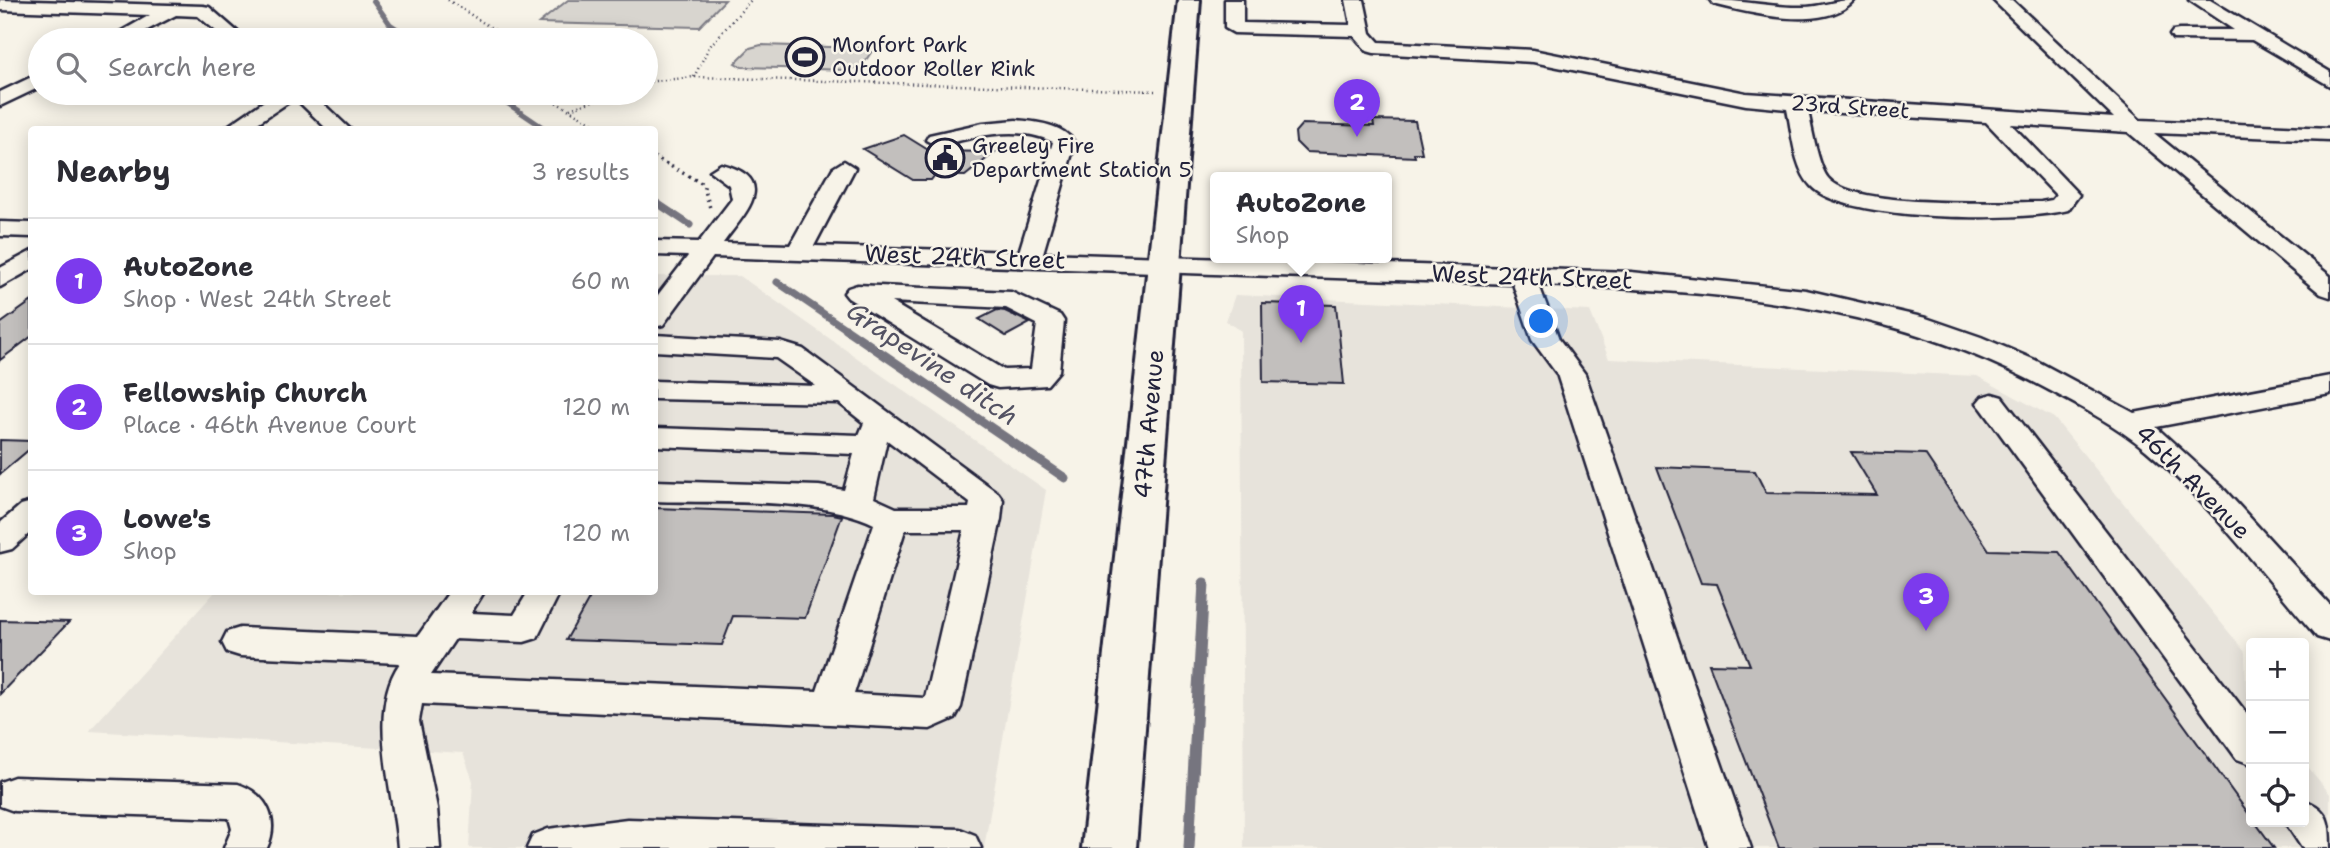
<!DOCTYPE html>
<meta charset="utf-8">
<style>
:root{--surface:#fff;--page:#f2f2f3;--text:#2b2b33;--muted:#7c7c81;--line:#e1e1e2;--accent:#7c3aed}
body{margin:0;font-family:"Shantell Sans",sans-serif;background:var(--page);color:var(--text)}
.controls{position:absolute;right:21px;bottom:21px;display:grid;overflow:hidden;border-radius:7px;box-shadow:0 4px 18px #0003}
.controls button{width:63px;height:63px;display:grid;place-items:center;padding:0;border:0;border-bottom:2px solid var(--line);background:var(--surface);color:var(--text);font:35px sans-serif}
.you{position:absolute;left:1542px;top:322px;width:24px;height:24px;margin:-18px;border:5px solid #fff;border-radius:50%;background:#1a73e8;box-shadow:0 0 0 10px #1a73e833}
.badge{display:grid;place-items:center;width:46px;height:46px;border-radius:50%;background:var(--accent);color:#fff;font-size:23px;font-weight:700}
.pin{position:absolute;translate:-50% -58px;filter:drop-shadow(0 2px 4px #0008)}
.pin::after{content:'';position:absolute;top:37px;width:24px;height:21px;background:inherit;clip-path:polygon(0 0,100% 0,50% 100%)}
.popup{position:absolute;left:1210px;top:172px;width:182px;height:91px;box-sizing:border-box;display:grid;place-content:center;border-radius:7px;background:var(--surface);filter:drop-shadow(0 2px 5px #0005);font-size:23px;white-space:nowrap;color:var(--muted)}
.popup b{font-size:26px;color:var(--text)}
.popup::after{content:'';position:absolute;left:50%;top:100%;margin-left:-14px;border:14px solid transparent;border-top-color:var(--surface)}
.list{margin:0;padding:0;list-style:none}
h2{display:flex;justify-content:space-between;align-items:center;height:91px;margin:0;padding:0 28px;font-size:30px}
h2 small{font-size:23px;font-weight:400;color:var(--muted)}
.list li{display:grid;grid-template-columns:46px 1fr auto;gap:21px;align-items:center;box-sizing:border-box;height:126px;padding:0 28px;border-top:2px solid var(--line)}
.list b{display:block;font-size:26px;white-space:nowrap}
.list p{margin:0;font-size:23px;white-space:nowrap;color:var(--muted)}
.list em{font-size:23px;font-style:normal;color:var(--muted)}
.icon{flex:none;width:38px;height:38px;fill:none;stroke:currentColor;stroke-width:2;stroke-linecap:round;stroke-linejoin:round}
.map{position:relative;flex:none;width:2330px;height:848px;overflow:hidden}
.search{position:absolute;background:var(--surface);box-shadow:0 4px 18px #0003;left:28px;top:28px;width:630px;height:77px;display:flex;align-items:center;gap:18px;box-sizing:border-box;padding:0 24px;border-radius:38px;color:var(--muted);font-size:26px}
.panel{position:absolute;background:var(--surface);box-shadow:0 4px 18px #0003;left:28px;top:126px;width:630px;height:469px;border-radius:7px}
.map>svg:first-child{display:block}
.built{fill:#e7e3db}
.green{fill:#d8d5cf;stroke:#7d7c85;stroke-width:2}
.lines{fill:none;stroke-linecap:round;stroke-linejoin:round}
.stream-far3{stroke:#76747f;stroke-width:5}
.stream-far2{stroke:#76747f;stroke-width:7}
.stream-far1{stroke:#76747f;stroke-width:9}
.stream{stroke:#76747f;stroke-width:11}
.building{fill:#c2bfbd;stroke:#22223b;stroke-width:2}
.minor-casing{stroke:#22223b;stroke-width:5}
.major-casing{stroke:#22223b;stroke-width:6}
.path-far1{stroke:#22223b;stroke-width:2.5;stroke-dasharray:1 3.5;stroke-linecap:butt}
.path{stroke:#22223b;stroke-width:3.5;stroke-dasharray:2 4.5;stroke-linecap:butt}
.minor{fill:#f7f3e8;fill-rule:evenodd}
.major{fill:#f7f3e8;fill-rule:evenodd}
.labels{text-anchor:middle;dominant-baseline:central;stroke-width:5;stroke-linejoin:round;paint-order:stroke}
.far-poi-label{font-size:21px;fill:#22223b;stroke:#f7f3e8;text-anchor:start}
.far-street-label{font-size:21px;fill:#22223b;stroke:#f7f3e8}
.street-label{font-size:24px;fill:#22223b;stroke:#f7f3e8}
.water-label{font-size:26px;font-style:italic;fill:#535263;stroke:#f7f3e8}
</style>
<div class="map">
<svg width="2330" height="848" viewBox="0 0 2330 848">
<rect width="100%" height="100%" fill="#f7f3e8"/>
<filter id="ink" filterUnits="userSpaceOnUse"><feTurbulence type="fractalNoise" baseFrequency=".0143" numOctaves="2"/><feDisplacementMap in="SourceGraphic" scale="14" xChannelSelector="R" yChannelSelector="G"/><feConvolveMatrix kernelMatrix="1 2 1 2 8 2 1 2 1" color-interpolation-filters="sRGB"/></filter>
<g filter="url(#ink)">
<path class="built" d="M 656,276 L 740,276 L 1046,490 L 984,848 L 469,848 L 473,781 L 463,753 L 89,731 L 215,592 L 654,592 Z
M 1235,295 L 1590,311 L 1609,359 L 1977,376 L 2054,418 L 2245,652 L 2246,690 L 2251,696 L 2251,822 L 2304,822 L 2304,762 L 2330,794 L 2330,848 L 1244,848 L 1241,331 L 1226,321 Z"/>
<path class="green" d="M 568,0 L 725,0 L 699,27 L 539,23 Z
M 761,45 L 863,48 L 872,51 L 862,66 L 848,70 L 742,67 L 735,63 L 750,48 Z"/>
<g class="lines">
<path class="stream-far3" d="M 373,0 L 390,24 L 414,40
M 492,93 L 547,130"/>
<path class="stream-far2" d="M 654,201 L 690,225
M 777,282 L 849,331"/>
<path class="stream-far1" d="M 846,329 L 1065,478"/>
<path class="stream" d="M 1189,848 L 1204,583"/>
</g>
<path class="building" d="M 1373,120 L 1415,121 L 1422,153 L 1414,153 L 1415,157 L 1306,152 L 1296,142 L 1295,132 L 1302,124 L 1374,126 Z
M 904,135 L 930,151 L 995,152 L 965,176 L 935,175 L 931,180 L 913,180 L 863,149 Z
M 32,301 L 32,336 L 0,360 L 0,324 Z
M 1262,303 L 1336,305 L 1344,384 L 1263,382 Z
M 997,310 L 1005,311 L 1030,323 L 1006,336 L 979,319 Z
M 0,440 L 32,441 L 32,447 L 0,474 Z
M 1851,452 L 1925,454 L 1989,550 L 2059,552 L 2251,817 L 2251,822 L 2255,822 L 2274,848 L 1779,848 L 1709,664 L 1750,665 L 1717,584 L 1701,583 L 1657,467 L 1755,471 L 1766,493 L 1877,495 Z
M 654,508 L 833,514 L 842,516 L 805,618 L 733,616 L 722,645 L 566,640 L 593,592 L 654,592 Z
M 0,620 L 69,622 L 0,694 Z"/>
<g class="lines">
<defs>
<path id="minor" d="M 0,0 L 203,6 L 209,7 L 247,40 L 227,40 L 198,16 L 176,15 L 128,40 L 106,40 L 150,15 L 0,10 Z
M 1225,0 L 1243,0 L 1243,23 L 1351,25 L 1346,0 L 1364,0 L 1371,33 L 1379,42 L 1533,50 L 1746,93 L 2114,118 L 1993,0 L 2012,0 L 2140,120 L 2330,128 L 2330,140 L 2154,133 L 2330,276 L 2330,297 L 2321,294 L 2128,132 L 2011,124 L 2079,195 L 2068,210 C 2021,222 1843,222 1811,186 C 1794,168 1792,132 1787,109 L 1746,105 L 1533,62 L 1374,53 L 1367,51 L 1354,36 L 1234,33 L 1225,28 ZM 1808,111 L 1986,122 L 2056,195 L 2052,200 L 2041,202 C 1999,202 1854,209 1828,178 C 1818,166 1812,128 1808,111 Z
M 1710,0 C 1741,0 1769,7 1799,7 C 1819,8 1834,0 1854,0 C 1826,33 1749,13 1713,4 Z
M 2189,0 L 2210,0 L 2330,72 L 2330,86 L 2252,40 L 2173,39 L 2170,35 L 2173,31 L 2179,30 L 2234,30 Z
M 40,73 L 40,87 L 0,106 L 0,92 Z
M 276,93 L 312,93 L 351,130 L 328,130 L 295,98 L 247,130 L 222,130 Z
M 1016,120 C 1037,122 1063,124 1075,143 L 1043,253 L 1631,272 L 1806,290 L 1926,318 L 1981,337 L 2035,360 L 2134,413 L 2330,376 L 2330,394 L 2156,427 L 2221,486 L 2330,605 L 2330,641 L 2317,637 C 2262,574 2211,504 2146,450 C 2116,425 2081,407 2047,389 C 1885,302 1719,291 1539,285 L 1559,339 L 1585,374 L 1751,848 L 1709,848 L 1557,374 L 1532,340 L 1513,284 L 713,257 L 663,325 L 654,327 L 654,300 L 688,256 L 654,255 L 654,241 L 699,242 L 732,199 L 729,185 L 710,171 L 721,164 C 781,179 745,213 723,243 L 790,245 L 833,168 L 844,161 L 855,168 L 814,246 L 1019,252 L 1053,142 C 1015,124 976,137 937,146 L 926,140 L 929,135 L 983,123 Z
M 0,222 L 32,223 L 32,237 L 0,236 Z
M 32,251 L 32,269 L 0,287 L 0,268 Z
M 857,285 L 1011,292 L 1060,315 L 1064,321 L 1059,371 L 1047,385 L 998,388 L 988,385 L 848,298 L 844,293 L 848,288 ZM 891,302 L 1006,308 L 1037,324 L 1031,369 L 1004,370 Z
M 654,335 L 780,342 L 803,349 L 998,493 L 1003,500 L 1001,519 L 961,707 L 955,718 L 930,729 L 422,704 L 419,721 L 437,808 L 440,848 L 398,848 C 394,791 366,711 400,663 L 240,656 L 227,652 L 222,642 L 227,632 L 240,628 L 418,636 L 449,592 L 484,592 L 471,613 L 514,615 L 528,592 L 560,592 L 537,638 L 524,642 L 455,639 L 431,675 L 817,691 L 874,524 C 815,496 721,504 654,501 L 654,481 L 819,486 L 844,490 L 854,454 L 654,446 L 654,428 L 859,435 L 864,423 L 839,403 L 654,399 L 654,381 L 816,386 L 776,358 L 654,351 ZM 887,440 L 970,503 L 969,508 L 896,508 L 874,498 ZM 905,530 L 964,530 L 925,698 L 854,694 Z
M 1992,394 L 2002,397 L 2251,719 L 2251,764 L 2237,759 L 1982,409 L 1977,403 L 1982,397 Z
M 32,502 L 32,531 L 12,549 L 0,552 L 0,523 L 21,505 Z
M 14,777 L 238,784 C 267,794 280,820 267,848 L 224,848 L 232,829 L 229,818 L 14,811 L 0,806 L 0,782 Z
M 2304,800 C 2329,809 2330,823 2330,848 L 2302,848 L 2285,822 L 2304,822 Z
M 627,819 L 960,829 L 975,835 L 981,848 L 527,848 L 533,835 L 548,829 Z"/>
<path id="major" d="M 1178,0 L 1200,0 L 1136,848 L 1082,848 Z"/>
</defs>
<use href="#minor" class="minor-casing"/>
<use href="#major" class="major-casing"/>
<path class="path-far1" d="M 448,0 L 510,40
M 694,77 L 709,47 L 751,0
M 646,82 L 694,77 L 1155,91
M 548,93 L 550,99 L 605,130
M 570,109 L 615,93"/>
<path class="path" d="M 654,157 L 703,184 L 710,208"/>
<use href="#minor" class="minor"/>
<use href="#major" class="major"/>
</g>
</g>
<defs>
<symbol id="stadium-ring" viewBox="-11 -11 22 22"><circle r="9.5" fill="#f7f3e8" stroke="#22223b" stroke-width="1.5"/><path d="M0-5a6.5 5 0 1 0 0 10a6.5 5 0 1 0 0-10ZM-3.5-1.8h7v3.6h-7Z" fill="#22223b"/></symbol>
<symbol id="civic-ring" viewBox="-11 -11 22 22"><circle r="9.5" fill="#f7f3e8" stroke="#22223b" stroke-width="1.5"/><path d="M-.6-6.5H3V-4.5H.6V-3L4-1V1h2V6H-6V1h2V-1L-.6-3ZM-1.2 2.5V6h2.4V2.5Z" fill="#22223b"/></symbol>
</defs>
<g fill-rule="evenodd">
<use href="#stadium-ring" x="783" y="35" width="44" height="44"/>
<use href="#civic-ring" x="923" y="136" width="44" height="44"/>
</g>
<g class="labels">
<g class="far-poi-label">
<text x="832" y="45">Monfort Park<tspan x="832" dy="24">Outdoor Roller Rink</tspan></text>
<text x="972" y="146">Greeley Fire<tspan x="972" dy="24">Department Station 5</tspan></text>
</g>
<g class="far-street-label">
<text transform="translate(1850 107) rotate(4)">23rd Street</text>
</g>
<g class="street-label">
<text transform="translate(965 257) rotate(2)">West 24th Street</text>
<text transform="translate(1532 277) rotate(2)">West 24th Street</text>
<text transform="translate(1149 424) rotate(-85)">47th Avenue</text>
<text transform="translate(2193 482) rotate(45)">46th Avenue</text>
</g>
<g class="water-label">
<text transform="translate(933 363) rotate(34)">Grapevine ditch</text>
</g>
</g>
</svg>
<div class="controls">
<button>+</button>
<button>−</button>
<button><svg class="icon" aria-label="locate" viewBox="0 0 24 24"><circle cx="12" cy="12" r="6"/><path d="M12 2v4M12 18v4M2 12h4M18 12h4"/></svg></button>
</div>
<div class="you"></div>
<div class="pin badge" style="left:1301px;top:343px">1</div>
<div class="popup"><b>AutoZone</b>Shop</div>
<div class="pin badge" style="left:1357px;top:137px">2</div>
<div class="pin badge" style="left:1926px;top:631px">3</div>
<div class="search"><svg class="icon" aria-label="search" viewBox="0 0 24 24"><circle cx="10" cy="10" r="6"/><path d="M15 15l6 6"/></svg>Search here</div>
<section class="panel">
<h2>Nearby<small>3 results</small></h2>
<ul class="list">
<li><span class="badge">1</span><div><b>AutoZone</b><p>Shop · West 24th Street</p></div><em>60 m</em></li>
<li><span class="badge">2</span><div><b>Fellowship Church</b><p>Place · 46th Avenue Court</p></div><em>120 m</em></li>
<li><span class="badge">3</span><div><b>Lowe's</b><p>Shop</p></div><em>120 m</em></li>
</ul>
</section>
</div>
